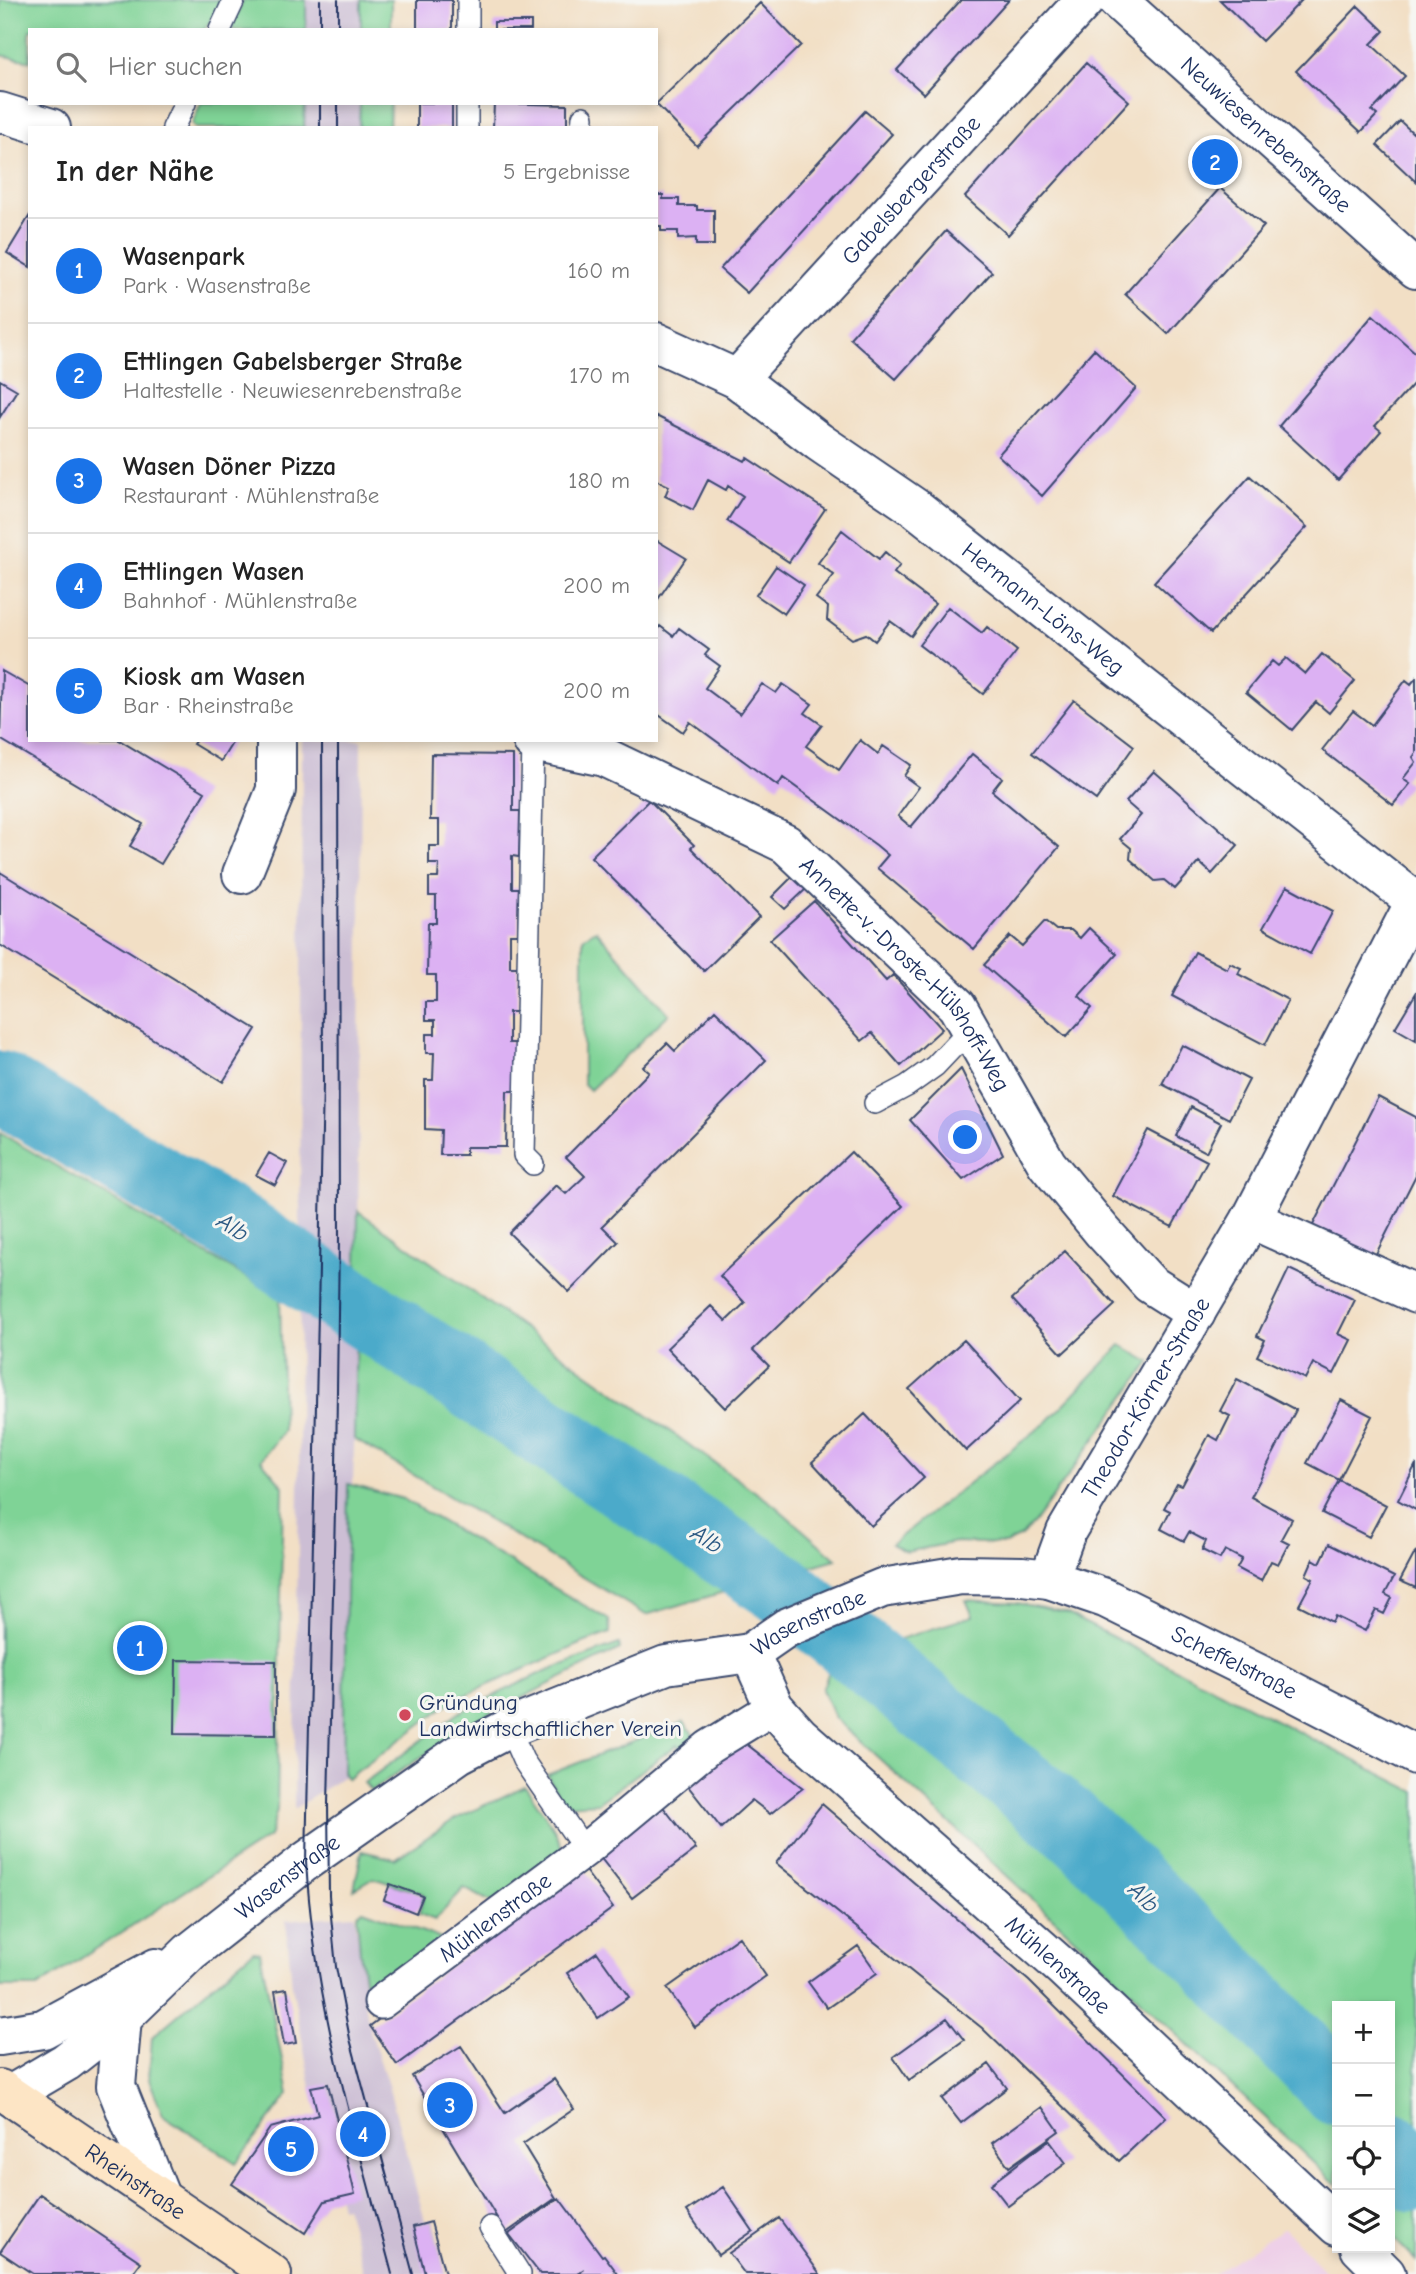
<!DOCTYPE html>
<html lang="de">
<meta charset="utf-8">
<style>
:root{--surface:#fff;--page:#f2f2f2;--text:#222;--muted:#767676;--line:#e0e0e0;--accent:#1a73e8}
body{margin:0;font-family:"Comic Neue",sans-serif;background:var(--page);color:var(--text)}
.controls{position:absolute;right:21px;bottom:21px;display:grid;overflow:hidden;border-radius:0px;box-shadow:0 4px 10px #0003}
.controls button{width:63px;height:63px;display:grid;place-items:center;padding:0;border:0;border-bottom:2px solid var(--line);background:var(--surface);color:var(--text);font:35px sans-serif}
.you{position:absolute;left:966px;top:1138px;width:24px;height:24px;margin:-18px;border:5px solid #fff;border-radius:50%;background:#1a73e8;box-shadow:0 0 0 10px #1a73e833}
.badge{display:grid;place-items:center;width:46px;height:46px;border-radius:50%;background:var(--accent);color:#fff;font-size:23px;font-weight:700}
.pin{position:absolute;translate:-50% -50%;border:4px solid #fff;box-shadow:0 2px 7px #0006}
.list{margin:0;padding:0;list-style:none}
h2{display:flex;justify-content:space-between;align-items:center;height:91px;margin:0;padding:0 28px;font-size:30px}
h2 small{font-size:23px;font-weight:400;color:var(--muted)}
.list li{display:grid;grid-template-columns:46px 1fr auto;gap:21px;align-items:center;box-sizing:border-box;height:105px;padding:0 28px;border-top:2px solid var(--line)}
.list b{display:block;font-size:26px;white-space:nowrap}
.list p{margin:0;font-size:23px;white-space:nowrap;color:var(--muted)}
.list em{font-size:23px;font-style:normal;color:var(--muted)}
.icon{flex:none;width:38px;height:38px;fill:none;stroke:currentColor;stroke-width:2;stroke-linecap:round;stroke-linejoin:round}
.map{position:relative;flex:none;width:1416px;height:2274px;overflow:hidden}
.search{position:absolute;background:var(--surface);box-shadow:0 4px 10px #0003;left:28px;top:28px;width:630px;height:77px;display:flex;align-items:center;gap:18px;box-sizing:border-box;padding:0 24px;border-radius:0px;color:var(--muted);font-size:26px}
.panel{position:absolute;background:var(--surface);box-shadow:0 4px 10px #0003;left:28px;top:126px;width:630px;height:616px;border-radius:0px}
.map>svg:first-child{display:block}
.built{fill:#eed0e8}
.industrial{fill:#ccbed4}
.green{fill:#7fd396;stroke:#4d817a;stroke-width:2}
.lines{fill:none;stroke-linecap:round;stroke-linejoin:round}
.river{stroke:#4baaca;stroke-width:72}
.building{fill:#dcb1f3}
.service-casing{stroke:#3b496d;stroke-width:24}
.pedestrian-casing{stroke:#3b496d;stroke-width:37}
.minor-casing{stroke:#3b496d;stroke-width:42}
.tertiary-casing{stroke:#3b496d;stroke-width:42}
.secondary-casing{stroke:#3b496d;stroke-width:42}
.service{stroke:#fff;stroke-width:21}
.pedestrian{stroke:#fff;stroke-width:33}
.minor{stroke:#fff;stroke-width:38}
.tertiary{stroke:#fff;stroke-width:38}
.secondary{stroke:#fde5c5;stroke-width:38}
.tram{stroke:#1b2f5e;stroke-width:2}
.poi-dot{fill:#d1495b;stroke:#f6f6f2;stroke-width:2.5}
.labels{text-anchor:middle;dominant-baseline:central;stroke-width:6;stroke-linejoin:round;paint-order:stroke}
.street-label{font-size:23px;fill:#1b2f5e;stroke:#f6f6f2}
.poi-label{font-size:23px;fill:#1b2f5e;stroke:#f6f6f2;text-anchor:start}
.water-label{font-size:24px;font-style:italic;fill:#2c5a84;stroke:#f6f6f2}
</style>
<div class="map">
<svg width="1416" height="2274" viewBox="0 0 1416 2274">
<rect width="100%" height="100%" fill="#f6f6f2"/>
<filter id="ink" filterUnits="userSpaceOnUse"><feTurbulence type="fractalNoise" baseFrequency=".0143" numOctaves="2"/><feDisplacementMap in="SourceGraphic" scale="14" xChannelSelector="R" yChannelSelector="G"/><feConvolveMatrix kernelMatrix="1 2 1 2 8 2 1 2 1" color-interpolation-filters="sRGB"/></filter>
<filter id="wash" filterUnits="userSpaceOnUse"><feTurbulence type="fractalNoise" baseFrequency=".00686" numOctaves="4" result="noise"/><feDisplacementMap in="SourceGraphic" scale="28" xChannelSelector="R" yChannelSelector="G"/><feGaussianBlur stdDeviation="1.57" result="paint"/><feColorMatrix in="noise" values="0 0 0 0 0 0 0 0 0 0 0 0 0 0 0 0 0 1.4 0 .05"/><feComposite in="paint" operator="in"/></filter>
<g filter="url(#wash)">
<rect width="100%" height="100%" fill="#f2dfc5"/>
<path class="built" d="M 1284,2228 L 1328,2274 L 1213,2274 Z"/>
<path class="industrial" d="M 306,0 L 361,0 L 361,30 L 306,30 Z
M 305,103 L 360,103 L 359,128 L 304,128 Z
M 302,740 L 361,740 L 358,1280 L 346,1775 L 294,1809 L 299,1484 Z
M 355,1915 L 368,2024 L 388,2085 L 425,2221 L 433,2220 L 446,2274 L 364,2274 L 346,2207 L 341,2208 L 311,2087 L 292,1986 L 286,1920 Z"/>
<path class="green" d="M 0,0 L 221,0 L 215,14 L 204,30 L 30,30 L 30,61 L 0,55 Z
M 243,0 L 306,0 L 306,30 L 231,30 Z
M 361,0 L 391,0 L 391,30 L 361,30 Z
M 201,103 L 305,103 L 304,128 L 195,128 L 192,124 Z
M 360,103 L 390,103 L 389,128 L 359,128 Z
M 596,930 L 669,1014 L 590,1090 L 583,1083 L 583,938 Z
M 0,1133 L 280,1297 L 283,1431 L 261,1460 L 283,1486 L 277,1810 L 269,1837 L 37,1987 L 0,1987 Z
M 358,1211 L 774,1505 L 836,1559 L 646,1615 L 354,1439 Z
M 1121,1345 L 1150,1362 L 1034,1523 L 1021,1536 L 1006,1544 L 956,1542 L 906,1552 L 891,1544 L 1047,1422 Z
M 348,1484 L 403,1499 L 609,1620 L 610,1633 L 583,1643 L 452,1701 L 347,1779 L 343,1772 Z
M 966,1600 L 1017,1603 L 1064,1612 L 1416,1792 L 1416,2261 L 1390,2234 L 1390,2006 L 1337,2006 L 1337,2185 L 1079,1942 L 835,1718 L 822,1690 L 833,1660 L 973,1616 Z
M 619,1644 L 620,1649 L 473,1722 L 371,1791 L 364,1783 L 460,1712 L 543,1672 Z
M 684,1722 L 699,1742 L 686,1753 L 677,1745 L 598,1803 L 564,1805 L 547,1775 Z
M 525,1786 L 553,1827 L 565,1854 L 497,1905 L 464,1888 L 435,1920 L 419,1914 L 424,1894 L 373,1878 L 354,1889 L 362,1851 L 395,1859 L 453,1820 Z
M 363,1910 L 443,1939 L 376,1994 L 366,1994 L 360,1952 L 357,1915 Z
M 253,1951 L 260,1952 L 289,2094 L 236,2163 L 163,2115 L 149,2079 L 152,2037 Z"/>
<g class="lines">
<path class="river" d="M 0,1087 L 224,1220 L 781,1588 L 1076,1829 L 1204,1953 L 1337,2089
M 1390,2147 L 1416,2176"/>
</g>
<g id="blocks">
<path class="building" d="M 417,0 L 452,0 L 452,30 L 417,30 Z
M 961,0 L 1009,0 L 924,94 L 897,70 Z
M 1220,0 L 1302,0 L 1262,41 Z
M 760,3 L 801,45 L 697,146 L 656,104 Z
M 1358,6 L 1384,31 L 1371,44 L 1405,76 L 1372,111 L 1377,115 L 1361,132 L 1296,71 Z
M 494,22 L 531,22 L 531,30 L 494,30 Z
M 1086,63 L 1129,101 L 1008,235 L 965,197 Z
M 417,103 L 452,103 L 452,128 L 417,128 Z
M 494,103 L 567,105 L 567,128 L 493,128 Z
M 865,111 L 892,134 L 747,293 L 720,269 Z
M 1400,121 L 1413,133 L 1416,130 L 1416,182 L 1377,145 Z
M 1220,188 L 1264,226 L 1168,334 L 1125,294 Z
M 656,195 L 663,195 L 663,199 L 679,199 L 679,206 L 697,206 L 697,210 L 714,210 L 714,245 L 696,245 L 696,238 L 678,239 L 678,231 L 661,231 L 661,226 L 656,226 Z
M 30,215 L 30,267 L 7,253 Z
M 946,231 L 992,272 L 896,379 L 850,338 Z
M 1373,315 L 1416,353 L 1416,381 L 1375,426 L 1381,431 L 1338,480 L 1279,426 Z
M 1094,349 L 1136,388 L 1042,496 L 998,455 Z
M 0,380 L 17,390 L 0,417 Z
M 656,416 L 745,461 L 747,458 L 825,509 L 789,562 L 727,521 L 743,496 L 728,486 L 726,490 L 708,480 L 693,510 L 665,496 L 669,486 L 656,480 Z
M 1250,476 L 1307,527 L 1211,633 L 1154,582 Z
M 842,530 L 879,559 L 885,552 L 900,565 L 894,573 L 935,604 L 911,636 L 890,621 L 875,641 L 866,634 L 852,639 L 827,620 L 828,607 L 816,598 L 834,575 L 818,563 Z
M 656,540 L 686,558 L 656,602 Z
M 776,566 L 804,585 L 784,614 L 756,595 Z
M 948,607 L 982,633 L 987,627 L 1017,651 L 983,694 L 919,645 Z
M 660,626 L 673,636 L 679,628 L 709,650 L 705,655 L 720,666 L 705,688 L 740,714 L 762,684 L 776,693 L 783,684 L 812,704 L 805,713 L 822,725 L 806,746 L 839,770 L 860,740 L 878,754 L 883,746 L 911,765 L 904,776 L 919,787 L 898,816 L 911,827 L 972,754 L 1002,778 L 992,791 L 1059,847 L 974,949 L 877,868 L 888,855 L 876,845 L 783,778 L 778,786 L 690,722 L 683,732 L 656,713 L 656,631 Z
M 1322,654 L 1355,681 L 1329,713 L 1316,702 L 1292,730 L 1246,692 L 1272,661 L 1278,666 L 1286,658 L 1305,674 Z
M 2,671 L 30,687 L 30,740 L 119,740 L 205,792 L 161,864 L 130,846 L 143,824 L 0,739 Z
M 1416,678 L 1416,753 L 1413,757 L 1416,762 L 1403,779 L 1410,784 L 1393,805 L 1322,750 L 1353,711 L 1372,725 L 1406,680 L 1411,684 Z
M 1074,700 L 1134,746 L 1096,800 L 1032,753 Z
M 196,740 L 234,740 L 221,761 L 193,744 Z
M 431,754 L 513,755 L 513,811 L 520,811 L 519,857 L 512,856 L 512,888 L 519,888 L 518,934 L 510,934 L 510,967 L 517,967 L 517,1012 L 509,1012 L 509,1043 L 516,1043 L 516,1091 L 507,1091 L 506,1147 L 466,1147 L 466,1155 L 440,1155 L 441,1130 L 425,1129 L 425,1080 L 433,1080 L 434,1053 L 426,1053 L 426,1034 L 435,1034 L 435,1020 L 426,1020 L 426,1002 L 436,1002 L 436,975 L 427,975 L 428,923 L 436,923 L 436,896 L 429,896 L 429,878 L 438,878 L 439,864 L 429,864 L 429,846 L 439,846 L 439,820 L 430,820 Z
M 1154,771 L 1238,845 L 1212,874 L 1199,862 L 1175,889 L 1164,880 L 1155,881 L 1130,859 L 1131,848 L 1120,839 L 1141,815 L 1126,802 Z
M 649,800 L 694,845 L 691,848 L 759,917 L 704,971 L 591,857 Z
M 0,872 L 256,1029 L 223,1082 L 0,945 Z
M 793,876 L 806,889 L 785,909 L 772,897 Z
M 1287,886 L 1333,911 L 1310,954 L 1263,928 Z
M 814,901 L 886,981 L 893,975 L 942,1029 L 901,1066 L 872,1033 L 862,1041 L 770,940 Z
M 1045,921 L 1056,930 L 1071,930 L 1080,938 L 1089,928 L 1117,954 L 1079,996 L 1092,1008 L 1066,1037 L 984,965 L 1010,936 L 1022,946 Z
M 1195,952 L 1227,969 L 1230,963 L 1241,968 L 1238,974 L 1288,1000 L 1265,1045 L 1172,996 Z
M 1416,993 L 1416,1040 L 1395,1028 Z
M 715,1010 L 766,1060 L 602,1226 L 618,1242 L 569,1292 L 509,1233 L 556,1185 L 566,1194 L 585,1176 L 566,1157 L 649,1072 L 643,1067 L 667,1043 L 675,1051 Z
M 1182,1045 L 1249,1080 L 1229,1119 L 1162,1084 Z
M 961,1069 L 1003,1154 L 963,1180 L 910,1120 Z
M 1378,1097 L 1416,1117 L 1416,1175 L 1374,1258 L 1312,1227 Z
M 1191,1107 L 1221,1123 L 1206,1152 L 1176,1136 Z
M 1148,1130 L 1207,1161 L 1172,1227 L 1113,1196 Z
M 851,1152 L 903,1206 L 753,1350 L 769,1366 L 725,1408 L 667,1348 L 711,1306 L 726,1321 L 745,1303 L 720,1276 Z
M 269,1153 L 287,1163 L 275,1185 L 256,1175 Z
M 1065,1251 L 1115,1305 L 1062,1354 L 1012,1299 Z
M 1289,1269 L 1355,1300 L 1338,1334 L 1351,1340 L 1334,1374 L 1313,1363 L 1305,1379 L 1257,1356 L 1265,1340 L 1257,1336 Z
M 964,1340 L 1020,1401 L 966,1451 L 909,1389 Z
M 1237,1379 L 1296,1410 L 1251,1497 L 1292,1519 L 1281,1539 L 1289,1543 L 1278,1564 L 1271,1561 L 1261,1581 L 1237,1568 L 1242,1559 L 1225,1550 L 1220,1559 L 1202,1550 L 1206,1541 L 1189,1532 L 1184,1541 L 1161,1529 L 1170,1511 L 1164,1508 L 1177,1484 L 1182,1486 L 1209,1435 L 1218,1440 L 1230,1416 L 1220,1411 Z
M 1341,1400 L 1372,1416 L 1339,1480 L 1307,1463 Z
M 865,1414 L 924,1478 L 871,1526 L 812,1462 Z
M 1416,1464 L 1416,1510 L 1398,1500 Z
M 1339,1480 L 1386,1505 L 1369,1537 L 1322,1513 Z
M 1329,1544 L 1394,1577 L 1385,1594 L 1392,1598 L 1384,1614 L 1376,1610 L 1365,1631 L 1335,1616 L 1332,1622 L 1299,1605 L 1313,1579 L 1306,1575 L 1313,1559 L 1320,1563 Z
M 1416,1551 L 1416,1588 L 1400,1581 Z
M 176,1660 L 276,1661 L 276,1735 L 175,1734 Z
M 740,1739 L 803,1788 L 770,1814 L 752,1800 L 721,1828 L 684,1781 Z
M 660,1803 L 696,1849 L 632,1898 L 596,1852 Z
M 822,1804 L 1029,1981 L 1166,2117 L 1119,2161 L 982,2028 L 776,1863 Z
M 583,1868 L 613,1908 L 397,2065 L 370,2026 Z
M 390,1884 L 423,1896 L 416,1913 L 384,1900 Z
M 739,1937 L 766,1976 L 695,2027 L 667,1988 Z
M 858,1946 L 877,1973 L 827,2008 L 808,1982 Z
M 597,1952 L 629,1997 L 598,2018 L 567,1973 Z
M 287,1989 L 296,2043 L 284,2045 L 275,1991 Z
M 947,2018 L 964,2040 L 909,2080 L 893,2057 Z
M 461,2046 L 505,2113 L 554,2079 L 574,2109 L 523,2144 L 556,2198 L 506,2233 L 412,2076 Z
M 989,2064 L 1007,2088 L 961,2123 L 942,2099 Z
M 328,2084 L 355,2194 L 325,2201 L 305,2233 L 232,2184 L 270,2128 L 318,2115 L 311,2087 Z
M 1042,2107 L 1059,2131 L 1009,2167 L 992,2143 Z
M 1049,2140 L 1066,2163 L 1008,2206 L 991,2184 Z
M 723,2187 L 753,2231 L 718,2255 L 687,2211 Z
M 40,2194 L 141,2262 L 132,2274 L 33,2274 L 0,2252 Z
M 559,2198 L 602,2256 L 604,2255 L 618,2274 L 579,2274 L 584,2269 L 577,2274 L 540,2274 L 509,2234 Z
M 779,2218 L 820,2274 L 745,2274 L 729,2253 Z
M 431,2222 L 445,2274 L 425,2274 L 413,2227 Z"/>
</g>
</g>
<g filter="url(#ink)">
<use href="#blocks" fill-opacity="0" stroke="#3b496d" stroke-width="2"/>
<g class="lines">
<defs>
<path id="service" d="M 220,30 L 234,0
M 468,30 L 468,0
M 173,128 L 185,103
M 467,128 L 467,103
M 582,128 L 583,117
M 523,741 L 533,742 L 524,1155 L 533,1164
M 875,1103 L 907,1086 L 935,1066 L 970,1029
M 509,1728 L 523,1760 L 585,1850
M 490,2227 L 520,2274"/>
<g id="pedestrian">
<path id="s1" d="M 381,2002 L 585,1850 L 709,1747 L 774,1707"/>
</g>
<g id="minor">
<path id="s2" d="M 1117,0 L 1416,269"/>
<path d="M 0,112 L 51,128"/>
<path id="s3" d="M 656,342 L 737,379 L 819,442 L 917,509 L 1416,902"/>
<path id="s4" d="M 737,379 L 1085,0"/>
<path id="s5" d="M 533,742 L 604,757 L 786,844 L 957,1006 L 1047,1164 L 1102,1231 L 1150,1284 L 1196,1313"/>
<path d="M 242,874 L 276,790 L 276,740"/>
<path d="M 1251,1219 L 1416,1294"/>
<path id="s6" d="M 1049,1579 L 1066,1532 L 1251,1219 L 1416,900"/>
<path id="s7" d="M 750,1653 L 774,1707 L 799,1735 L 1062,1967 L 1337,2226"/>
<path d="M 1360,2248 L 1386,2274"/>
</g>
<g id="tertiary">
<path d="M 122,2018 L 116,2086 L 160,2196"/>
<path d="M 0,2036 L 43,2029 L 156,1968"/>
<path id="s8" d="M 10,2095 L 66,2062 L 122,2018 L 190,1952 L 306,1861 L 459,1754 L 509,1728 L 666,1665 L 750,1653 L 786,1628 L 882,1588 L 961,1575 L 1022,1576 L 1049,1579 L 1105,1598 L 1263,1676 L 1416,1755"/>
</g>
<g id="secondary">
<path id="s9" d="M 0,2089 L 272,2274"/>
</g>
</defs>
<use href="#service" class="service-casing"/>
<use href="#pedestrian" class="pedestrian-casing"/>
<use href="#minor" class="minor-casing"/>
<use href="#tertiary" class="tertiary-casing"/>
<use href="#secondary" class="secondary-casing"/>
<use href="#service" class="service"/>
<use href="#pedestrian" class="pedestrian"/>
<use href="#minor" class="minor"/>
<use href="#tertiary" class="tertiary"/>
<use href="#secondary" class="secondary"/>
<path class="tram" d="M 320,0 L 320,30
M 338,30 L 338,0
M 320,103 L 320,128
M 338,128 L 338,103
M 322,740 L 323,1084 L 306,1861 C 314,2004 356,2136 392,2274
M 338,740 L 339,1238 L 336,1468 L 328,1804 L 329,1896 L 336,1967 L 350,2039 L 413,2274"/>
</g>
</g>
<circle class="poi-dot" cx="405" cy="1715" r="7"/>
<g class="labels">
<g class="street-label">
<text stroke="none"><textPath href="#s2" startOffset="201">Neuwiesenrebenstraße</textPath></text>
<text stroke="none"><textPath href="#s4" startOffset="257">Gabelsbergerstraße</textPath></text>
<text stroke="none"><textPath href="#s3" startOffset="472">Hermann-Löns-Weg</textPath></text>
<text stroke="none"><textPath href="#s5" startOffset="452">Annette-v.-Droste-Hülshoff-Weg</textPath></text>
<text stroke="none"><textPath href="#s6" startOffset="206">Theodor-Körner-Straße</textPath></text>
<text stroke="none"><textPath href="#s8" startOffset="942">Wasenstraße</textPath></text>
<text stroke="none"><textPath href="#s8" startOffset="1395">Scheffelstraße</textPath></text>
<text stroke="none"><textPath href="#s8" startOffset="354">Wasenstraße</textPath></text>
<text stroke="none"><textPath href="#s1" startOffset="142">Mühlenstraße</textPath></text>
<text stroke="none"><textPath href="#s7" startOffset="443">Mühlenstraße</textPath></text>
<text stroke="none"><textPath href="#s9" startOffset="164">Rheinstraße</textPath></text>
</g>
<g class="poi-label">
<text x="419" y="1702">Gründung<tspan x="419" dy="26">Landwirtschaftlicher Verein</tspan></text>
</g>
<g class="water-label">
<text transform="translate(233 1227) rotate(33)">Alb</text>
<text transform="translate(707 1539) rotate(33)">Alb</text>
<text transform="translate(1144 1897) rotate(45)">Alb</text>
</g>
</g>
</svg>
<div class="controls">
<button>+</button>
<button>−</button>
<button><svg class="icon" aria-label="locate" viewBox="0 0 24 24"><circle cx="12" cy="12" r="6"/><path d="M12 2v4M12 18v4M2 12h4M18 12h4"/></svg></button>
<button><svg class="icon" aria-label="layers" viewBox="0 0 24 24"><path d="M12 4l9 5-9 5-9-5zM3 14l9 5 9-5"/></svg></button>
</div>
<div class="you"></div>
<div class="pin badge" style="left:140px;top:1648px">1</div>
<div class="pin badge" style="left:1215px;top:162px">2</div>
<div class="pin badge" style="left:450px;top:2105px">3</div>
<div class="pin badge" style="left:363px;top:2134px">4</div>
<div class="pin badge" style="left:291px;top:2149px">5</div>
<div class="search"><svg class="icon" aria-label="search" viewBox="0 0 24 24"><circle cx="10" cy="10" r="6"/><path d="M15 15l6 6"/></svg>Hier suchen</div>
<section class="panel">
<h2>In der Nähe<small>5 Ergebnisse</small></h2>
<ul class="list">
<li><span class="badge">1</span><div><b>Wasenpark</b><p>Park · Wasenstraße</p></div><em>160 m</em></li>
<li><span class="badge">2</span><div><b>Ettlingen Gabelsberger Straße</b><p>Haltestelle · Neuwiesenrebenstraße</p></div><em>170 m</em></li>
<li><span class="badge">3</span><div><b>Wasen Döner Pizza</b><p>Restaurant · Mühlenstraße</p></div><em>180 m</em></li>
<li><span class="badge">4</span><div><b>Ettlingen Wasen</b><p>Bahnhof · Mühlenstraße</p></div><em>200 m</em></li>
<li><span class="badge">5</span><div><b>Kiosk am Wasen</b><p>Bar · Rheinstraße</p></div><em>200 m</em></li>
</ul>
</section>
</div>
